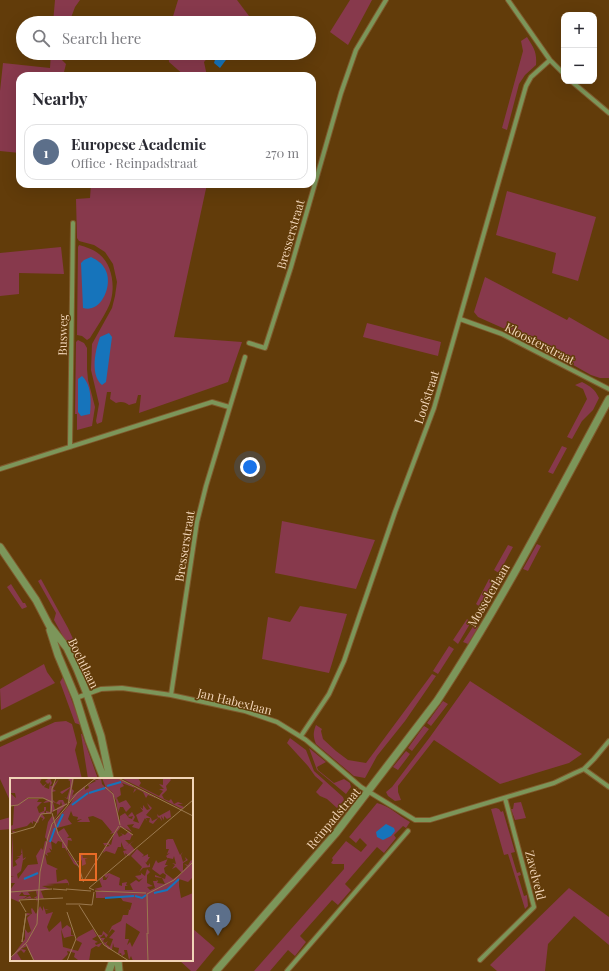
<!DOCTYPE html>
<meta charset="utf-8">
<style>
:root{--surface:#fff;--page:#f7f7f7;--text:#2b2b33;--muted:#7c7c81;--line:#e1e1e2;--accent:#506d8c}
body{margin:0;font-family:"Playfair Display",serif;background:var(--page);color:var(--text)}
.controls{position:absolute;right:12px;top:12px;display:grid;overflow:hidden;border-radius:8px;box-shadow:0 4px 16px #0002}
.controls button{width:36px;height:36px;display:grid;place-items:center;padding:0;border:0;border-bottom:1px solid var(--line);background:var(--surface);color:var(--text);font:20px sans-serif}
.you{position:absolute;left:250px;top:467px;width:14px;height:14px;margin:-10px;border:3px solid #fff;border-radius:50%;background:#1a73e8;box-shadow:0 0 0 6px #1a73e833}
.badge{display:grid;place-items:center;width:26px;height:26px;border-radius:50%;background:var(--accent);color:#fff;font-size:13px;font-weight:700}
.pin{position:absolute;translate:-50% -33px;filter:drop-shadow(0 1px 2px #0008)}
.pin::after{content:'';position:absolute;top:21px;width:14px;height:12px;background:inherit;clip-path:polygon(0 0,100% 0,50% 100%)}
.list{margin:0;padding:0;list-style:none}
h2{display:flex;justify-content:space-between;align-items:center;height:52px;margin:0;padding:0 16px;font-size:17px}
h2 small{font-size:13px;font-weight:400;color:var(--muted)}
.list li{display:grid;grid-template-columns:26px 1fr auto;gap:12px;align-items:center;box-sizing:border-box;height:56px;margin:0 8px 8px;padding:0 8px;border:1px solid var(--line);border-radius:12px}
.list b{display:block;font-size:15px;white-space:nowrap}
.list p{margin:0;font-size:13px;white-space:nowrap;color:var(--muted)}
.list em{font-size:13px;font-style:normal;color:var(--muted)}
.icon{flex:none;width:22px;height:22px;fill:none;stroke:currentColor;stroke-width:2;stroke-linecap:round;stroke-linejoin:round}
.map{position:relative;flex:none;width:609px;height:971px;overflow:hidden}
.search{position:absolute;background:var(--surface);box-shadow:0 4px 16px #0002;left:16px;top:16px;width:300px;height:44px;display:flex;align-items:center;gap:10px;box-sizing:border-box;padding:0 14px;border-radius:22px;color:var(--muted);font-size:15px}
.panel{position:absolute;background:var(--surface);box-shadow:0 4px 16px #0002;left:16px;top:72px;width:300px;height:116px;border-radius:12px}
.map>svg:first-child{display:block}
.green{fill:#87394c}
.water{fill:#1674bb}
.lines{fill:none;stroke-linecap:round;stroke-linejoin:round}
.minor-casing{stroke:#7f5a2d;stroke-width:6}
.tertiary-casing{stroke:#7f5a2d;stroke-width:9}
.minor{stroke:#7c965a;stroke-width:4}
.tertiary{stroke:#7c965a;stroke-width:7}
.labels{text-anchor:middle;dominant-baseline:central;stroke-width:3;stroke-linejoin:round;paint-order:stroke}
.street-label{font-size:12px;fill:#f1d4b7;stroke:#623c0a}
.inset-river{fill:none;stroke:#1674bb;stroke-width:2}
.inset-road{fill:none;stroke:#9b794f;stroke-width:1}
.view{fill:#e96b26;fill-opacity:0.15;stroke:#e96b26;stroke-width:2}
.inset-edge{fill:none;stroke:#f1d4b7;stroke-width:2}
</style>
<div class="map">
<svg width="609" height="971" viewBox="0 0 609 971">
<rect width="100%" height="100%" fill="#623c0a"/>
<path class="green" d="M 55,0 L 80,0 L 75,7 L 69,23 L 53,23 Z
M 178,0 L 237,0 L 249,16 L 245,23 L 171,23 Z
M 350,0 L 372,0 L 348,45 L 330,32 Z
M 527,37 C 534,48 537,52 536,65 L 525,75 L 519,84 L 507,130 L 502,128 L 523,51 L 521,41 Z
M 51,53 L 58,53 L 57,55 L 66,64 L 63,76 L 20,76 L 20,153 L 0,151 L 0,91 L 3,63 L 50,68 Z
M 168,53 L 212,53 L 204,62 L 207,76 L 185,76 L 169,62 Z
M 91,184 L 207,184 L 174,337 L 242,342 L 228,382 L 139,413 L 141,395 L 138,395 L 136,403 L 129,405 C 125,402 121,401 116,403 L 110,399 L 111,392 L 107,392 L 102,422 L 97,424 L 96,421 L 99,404 L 91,370 L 92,344 L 112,308 L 115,296 L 117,282 L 113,264 L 105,252 L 94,245 L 79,241 L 77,238 L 76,199 L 90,198 Z
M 507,191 L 596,217 L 578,281 L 552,273 L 556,253 L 496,235 Z
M 79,245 C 86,247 93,249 99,254 C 112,264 115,285 111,300 C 108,311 96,328 90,338 L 87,340 L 82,336 L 77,335 L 78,247 Z
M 61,247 L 64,274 L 19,273 L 19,294 L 0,296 L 0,253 Z
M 485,277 L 567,320 L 569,317 L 609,340 L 609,378 L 600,378 L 591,375 L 525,338 L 478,317 L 474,312 Z
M 367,323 L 441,342 L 438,356 L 363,337 Z
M 78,340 L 84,343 L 87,348 L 87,369 L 88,380 L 95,407 L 92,426 L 77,430 L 77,414 L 75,414 L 76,342 Z
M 582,382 C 590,386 595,389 599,398 L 593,410 L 582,421 L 572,439 L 567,437 L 587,399 L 583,389 L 575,385 Z
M 562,446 L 567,448 L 553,474 L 548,472 Z
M 282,521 L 375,540 L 356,589 L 275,573 Z
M 537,544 L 541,546 L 528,571 L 523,569 Z
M 508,545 L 513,547 L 499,573 L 494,570 Z
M 41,579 L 68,628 L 82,658 L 76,660 L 54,620 L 56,613 L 38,581 Z
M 489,579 L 494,582 L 480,607 L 476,604 Z
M 11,584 L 23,603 L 25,603 L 27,607 L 22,609 L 7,587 Z
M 300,606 L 347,614 L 329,673 L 262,659 L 268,617 L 290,622 Z
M 467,619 L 471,622 L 458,644 L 453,640 Z
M 474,625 L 478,627 L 468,644 L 463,642 Z
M 449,646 L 454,649 L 438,674 L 433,671 Z
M 44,664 L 47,672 L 55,683 L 1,710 L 0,689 Z
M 432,674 L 436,676 L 405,721 L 377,756 L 365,778 L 354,776 L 316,744 C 313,737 313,732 316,725 L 322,729 L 321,731 L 323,739 L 336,751 L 348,760 L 366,763 Z
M 63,677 L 81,725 L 75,723 L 60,682 Z
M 470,681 L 582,754 L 569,763 L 500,784 L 434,740 L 398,786 L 398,792 L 401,800 L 395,801 L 388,796 L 386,792 L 392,787 L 430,737 Z
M 443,701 L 448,704 L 431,726 L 427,723 Z
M 66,721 L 72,724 L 77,743 L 75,750 L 82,779 L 11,779 L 11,803 L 0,779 L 0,747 L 55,722 Z
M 424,726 L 429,729 L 412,751 L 408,748 Z
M 81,734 L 82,734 L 98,779 L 88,779 Z
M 290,738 L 306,750 L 314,771 L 343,797 L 344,800 L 337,808 L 327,799 L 320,796 L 316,792 L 323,783 L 315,776 L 308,766 L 287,743 Z
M 309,748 L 326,762 L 317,767 L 318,770 L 334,783 L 344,779 L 350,783 L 351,787 L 346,794 L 317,770 Z
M 406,751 L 410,754 L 398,770 L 393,767 Z
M 521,802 L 526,818 L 515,820 L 511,809 L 513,809 L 514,803 Z
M 377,803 C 390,806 399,816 410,822 L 406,828 L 403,826 L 394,835 L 396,838 L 384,853 L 377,847 L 345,884 L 351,890 L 338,905 L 332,900 L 300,936 L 306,942 L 295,956 L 288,950 L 270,971 L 254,971 L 344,869 L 344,864 L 333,864 L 331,863 L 333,860 L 332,858 L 346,841 L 361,852 L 367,845 L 360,838 L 356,843 L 349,837 Z
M 496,808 L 499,809 L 501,812 L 503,811 L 515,852 L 511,853 L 517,873 L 520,872 L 521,875 L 518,876 L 524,896 L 527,895 L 528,906 L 525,909 L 508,854 L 504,855 L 491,809 Z
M 11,817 L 11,829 L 0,830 L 0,820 Z
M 569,888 L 609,917 L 609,945 L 574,916 L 548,944 L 545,971 L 497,971 L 490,965 Z
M 192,928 L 215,948 L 196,971 L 191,971 L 179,960 L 192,960 Z"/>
<path class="water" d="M 217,53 L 231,53 L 220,68 L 214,63 Z
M 91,257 C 97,260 102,263 105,269 C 114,284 101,314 83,308 L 81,263 L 84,260 Z
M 109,333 L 112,337 L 106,382 L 102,385 C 90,375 95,351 100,337 Z
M 82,376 C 92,385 91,402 90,414 L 81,416 L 78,412 L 78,379 Z
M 386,824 L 394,828 L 395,831 L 391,836 L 383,840 L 377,837 L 376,832 Z"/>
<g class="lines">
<defs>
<path id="minor" d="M 508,0 L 550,60 L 564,74
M 571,81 L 609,113
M 460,319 L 502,334 L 609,389
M 249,343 L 265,348 L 291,267 L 341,93 L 356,50 L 386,0
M 70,447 L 73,223
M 0,469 L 212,402 L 229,407
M 171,695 L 197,522 L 206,486 L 245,357
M 76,698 L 101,689 L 122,688 L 171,695 L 245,711 L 277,722 L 306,740 L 361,787 L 415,820 L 430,820 L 554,783 L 575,773 L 584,769 L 594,759 L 609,741
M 301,736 L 329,694 L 344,661 L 395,512 L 434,408 L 526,86 L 531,77 L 550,60
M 0,739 L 49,717
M 584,769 L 609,787
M 480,960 L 534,907 L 505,798
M 287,971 L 408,831"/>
<path id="tertiary" d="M 0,547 L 36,600 L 49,625 L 67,648 L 77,669 L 87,694 L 101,736 L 110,779
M 50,630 L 58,655 L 76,698 L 89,740 L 104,779
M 118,960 L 119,971
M 109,971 L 113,960
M 216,971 L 336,833 L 437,701 C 501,604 554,500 609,399"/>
</defs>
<use href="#minor" class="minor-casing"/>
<use href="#tertiary" class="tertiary-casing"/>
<use href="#minor" class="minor"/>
<use href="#tertiary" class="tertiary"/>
</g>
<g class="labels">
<g class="street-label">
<text transform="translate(290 234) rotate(-74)">Bresserstraat</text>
<text transform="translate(62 335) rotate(-89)">Busweg</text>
<text transform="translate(540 343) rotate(27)">Kloosterstraat</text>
<text transform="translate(426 397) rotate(-72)">Loofstraat</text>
<text transform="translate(184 546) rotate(-81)">Bresserstraat</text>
<text transform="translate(488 595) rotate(-60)">Mosselerlaan</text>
<text transform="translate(84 663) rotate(64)">Bochtlaan</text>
<text transform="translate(235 701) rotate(14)">Jan Habexlaan</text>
<text transform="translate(333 818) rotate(-50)">Reinpadstraat</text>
<text transform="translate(536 875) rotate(76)">Zavelveld</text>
</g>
</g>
<g transform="translate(10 778)">
<rect width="183" height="183" fill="#623c0a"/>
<path d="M 0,0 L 32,0 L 30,4 L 33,8 L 37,5 L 34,9 L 39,11 L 40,4 L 38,6 L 35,3 L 40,0 L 42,5 L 40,8 L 42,8 L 49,1 L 43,11 L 46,13 L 42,14 L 43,22 L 46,25 L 49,22 L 53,22 L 55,26 L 58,24 L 45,40 L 42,47 L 61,25 L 65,17 L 58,25 L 59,22 L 54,19 L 57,20 L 60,10 L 52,16 L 50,14 L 60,9 L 60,3 L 58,2 L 61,0 L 64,0 L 62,11 L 64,13 L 62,18 L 75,8 L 75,12 L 79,10 L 78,7 L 86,3 L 83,1 L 84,0 L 87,2 L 91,0 L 92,6 L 96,10 L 92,0 L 107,0 L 123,8 L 125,10 L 126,12 L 127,10 L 146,20 L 138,17 L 136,20 L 133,14 L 127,11 L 123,15 L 125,10 L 112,5 L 114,8 L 110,10 L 111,17 L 105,21 L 107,20 L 109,25 L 116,22 L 121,29 L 116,34 L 113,29 L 110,29 L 108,35 L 106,22 L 105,21 L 102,14 L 98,11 L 103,16 L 110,45 L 110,38 L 115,35 L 119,40 L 122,41 L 123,38 L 119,39 L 118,38 L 122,34 L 125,39 L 123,43 L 129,45 L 126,37 L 133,33 L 130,29 L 133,31 L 133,27 L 137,32 L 140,31 L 137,25 L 142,30 L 136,37 L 141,40 L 142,43 L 148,40 L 147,36 L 149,38 L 160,32 L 161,39 L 157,41 L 154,38 L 154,42 L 151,38 L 152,43 L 149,39 L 143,46 L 139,44 L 140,40 L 136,40 L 137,43 L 135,40 L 129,51 L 122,49 L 124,46 L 117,47 L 122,54 L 112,48 L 118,52 L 111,49 L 107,54 L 109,59 L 113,57 L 110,55 L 115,57 L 119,53 L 124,59 L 122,57 L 120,62 L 115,62 L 119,66 L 115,69 L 125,62 L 120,66 L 125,72 L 119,78 L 115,75 L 116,80 L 113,73 L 117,72 L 114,71 L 111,64 L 111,69 L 108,69 L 105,76 L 96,73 L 93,75 L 95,69 L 100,68 L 97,66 L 95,68 L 93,65 L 97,65 L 101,59 L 98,65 L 101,67 L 104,55 L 100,56 L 102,54 L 92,42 L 83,38 L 78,39 L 80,44 L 67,44 L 72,41 L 67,42 L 68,39 L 63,38 L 61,33 L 58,41 L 62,46 L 47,50 L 48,54 L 54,50 L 59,58 L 57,60 L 61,60 L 62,63 L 58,62 L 57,73 L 66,85 L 67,83 L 72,83 L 70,80 L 72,74 L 73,80 L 78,80 L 75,81 L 76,86 L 72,88 L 72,83 L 66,84 L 69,89 L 64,86 L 55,70 L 52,70 L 52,64 L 48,63 L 46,66 L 41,63 L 42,72 L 39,70 L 41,74 L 37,75 L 38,78 L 35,76 L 37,86 L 48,91 L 46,92 L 47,104 L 56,101 L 58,103 L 59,106 L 59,108 L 58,105 L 36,106 L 45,107 L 32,108 L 40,111 L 31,113 L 34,121 L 28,120 L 27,124 L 26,120 L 9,121 L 9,124 L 0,120 L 0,112 L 5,105 L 0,105 L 0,99 L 4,99 L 0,98 L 3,55 L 0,48 L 3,47 L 4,28 L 0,28 L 0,15 L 6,20 L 5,15 L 0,15 ZM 19,20 L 33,20 L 37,22 L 33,25 L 40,24 L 40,34 L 36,33 L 36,35 L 42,36 L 43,40 L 42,38 L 38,44 L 35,59 L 38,64 L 35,63 L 33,72 L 31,70 L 26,78 L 28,86 L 18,87 L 8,101 L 7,96 L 11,93 L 13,82 L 15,81 L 16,79 L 13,81 L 12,70 L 11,75 L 8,75 L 12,75 L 10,78 L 6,78 L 10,79 L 5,83 L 7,87 L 3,89 L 3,55 L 6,54 L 1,52 L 17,48 L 21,44 L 23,46 L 23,43 L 28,45 L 30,39 L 33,40 L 32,43 L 35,40 L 32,36 L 36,36 L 34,34 L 36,32 L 36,29 L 34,29 L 34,33 L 29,35 L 27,29 L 32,24 L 27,24 L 29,21 L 15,21 ZM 51,23 L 52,27 L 54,26 L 47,30 L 47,37 L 44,40 L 41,35 L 45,32 L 43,24 L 50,27 ZM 18,114 L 26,113 L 27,118 L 22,121 L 20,118 L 13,121 L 17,118 L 9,118 L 12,114 L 14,117 L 20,117 ZM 111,0 L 128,0 L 131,5 L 129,8 L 149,18 L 153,13 L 149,11 L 154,11 L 149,6 L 153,7 L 153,0 L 159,0 L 161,2 L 156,8 L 157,12 L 152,17 L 154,21 L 159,23 L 161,21 L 164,26 L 168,24 L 173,26 L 167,26 L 174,29 L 172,31 L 127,8 L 129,5 L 127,8 ZM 158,61 L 163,61 L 170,77 L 173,74 L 171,77 L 173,84 L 176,82 L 175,79 L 178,82 L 173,85 L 173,93 L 177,88 L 174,86 L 178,87 L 181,82 L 183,83 L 183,102 L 182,100 L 178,104 L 169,101 L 169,108 L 171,120 L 183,115 L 183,183 L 123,183 L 121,178 L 119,182 L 117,172 L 114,172 L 115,176 L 112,178 L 111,175 L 108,176 L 109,170 L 104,169 L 103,165 L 102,172 L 98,171 L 88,157 L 92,157 L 93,153 L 98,157 L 96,160 L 94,156 L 90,160 L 95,160 L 93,163 L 95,165 L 98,163 L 96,166 L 100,169 L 103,161 L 99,160 L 105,153 L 102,151 L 98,156 L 102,148 L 111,143 L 113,137 L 118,137 L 119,132 L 116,131 L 120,132 L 122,125 L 113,123 L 111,120 L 86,120 L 86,113 L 92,113 L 84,111 L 92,109 L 89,101 L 93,99 L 93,102 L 96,102 L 99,97 L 96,100 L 94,97 L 99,95 L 110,100 L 109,107 L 112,108 L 112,105 L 117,104 L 116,107 L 118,108 L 115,108 L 115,112 L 123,112 L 120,106 L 126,102 L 129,104 L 133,100 L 129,102 L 125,98 L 131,97 L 131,95 L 135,98 L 137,91 L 140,94 L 137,97 L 137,105 L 143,108 L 137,109 L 140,112 L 145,110 L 143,103 L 147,103 L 146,101 L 148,103 L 147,105 L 155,106 L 152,100 L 145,99 L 145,97 L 155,101 L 156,97 L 153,95 L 150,97 L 142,91 L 146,82 L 148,85 L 158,81 L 156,78 L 160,75 L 157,76 L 159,71 L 156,71 L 156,62 ZM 164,78 L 166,86 L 162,85 L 165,87 L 162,91 L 166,89 L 172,95 L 163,101 L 155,95 L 154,90 L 158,87 L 155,87 L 158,80 L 163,81 ZM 116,145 L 130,154 L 122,169 L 120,164 L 117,167 L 119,161 L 115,161 ZM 127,71 L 134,77 L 132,79 L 138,76 L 138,79 L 140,79 L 142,82 L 140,79 L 136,85 L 134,83 L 138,88 L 140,85 L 140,89 L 133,90 L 129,94 L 132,89 L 121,78 ZM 30,128 L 33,133 L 33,128 L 35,132 L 36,131 L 39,131 L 35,132 L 36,136 L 43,134 L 37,149 L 39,154 L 51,143 L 52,151 L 57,147 L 61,150 L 61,157 L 65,157 L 54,160 L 51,151 L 53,169 L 68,173 L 72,165 L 66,162 L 68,159 L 83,151 L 87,158 L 82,161 L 88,164 L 85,165 L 86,167 L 91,165 L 92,165 L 89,169 L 86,168 L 81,171 L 79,183 L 65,183 L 68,182 L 64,179 L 65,175 L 57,173 L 58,176 L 51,183 L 24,183 L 15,165 L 14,164 L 17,168 L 11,171 L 16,172 L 14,175 L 11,172 L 7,175 L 12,183 L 3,183 L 1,180 L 15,161 L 15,151 L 18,155 L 21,153 L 17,140 L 21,136 L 16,138 L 17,135 L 22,136 L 21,131 L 22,130 L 26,136 Z" fill="#87394c" fill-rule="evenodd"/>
<path class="inset-river" d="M 97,8 L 111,4M 79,15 L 95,10M 62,27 L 78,15M 47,49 L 53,36M 40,64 L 45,50M 14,101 L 28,95M 144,115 L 157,112 L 169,101M 125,118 L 132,120 L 136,117M 95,120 L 124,118"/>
<path class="inset-road" d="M 108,0 L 183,38M 95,9 L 103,16 L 110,47M 42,25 L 42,11 L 46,0M 59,25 L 67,15 L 86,0M 0,28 L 8,27 L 18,20 L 33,20 L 42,24 L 41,35M 43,33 L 57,26M 42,35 L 48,56 L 69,89M 110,48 L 123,57M 0,56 L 24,49 L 31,36 L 41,35M 69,89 L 73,103M 73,104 L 109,48M 43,111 L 57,112M 56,111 L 81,113M 84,112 L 79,110 L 183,22M 85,113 L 136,115M 0,114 L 42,111M 137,116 L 164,102 L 183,84M 137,116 L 138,156M 9,122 L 16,134M 9,122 L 53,120M 56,126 L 70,126M 70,126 L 82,127 L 84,114M 69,127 L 94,167 L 119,183M 16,135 L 12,164 L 16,136M 137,155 L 138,183M 16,166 L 24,183M 0,180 L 17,164 L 27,146 L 30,94 L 38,59 L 42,46 L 58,27 L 63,0M 57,183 L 66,161 L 57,134"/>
<path class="view" d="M 70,76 L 86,76 L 86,102 L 70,102 Z"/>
<rect width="183" height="183" class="inset-edge"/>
</g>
</svg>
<div class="controls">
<button>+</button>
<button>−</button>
</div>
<div class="you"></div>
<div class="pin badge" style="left:218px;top:936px;background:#5c6f8a">1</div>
<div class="search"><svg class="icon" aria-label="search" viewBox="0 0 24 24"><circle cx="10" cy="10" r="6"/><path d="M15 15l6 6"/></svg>Search here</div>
<section class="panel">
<h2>Nearby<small></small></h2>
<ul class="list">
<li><span class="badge" style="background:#5c6f8a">1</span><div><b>Europese Academie</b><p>Office · Reinpadstraat</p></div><em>270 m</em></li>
</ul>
</section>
</div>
